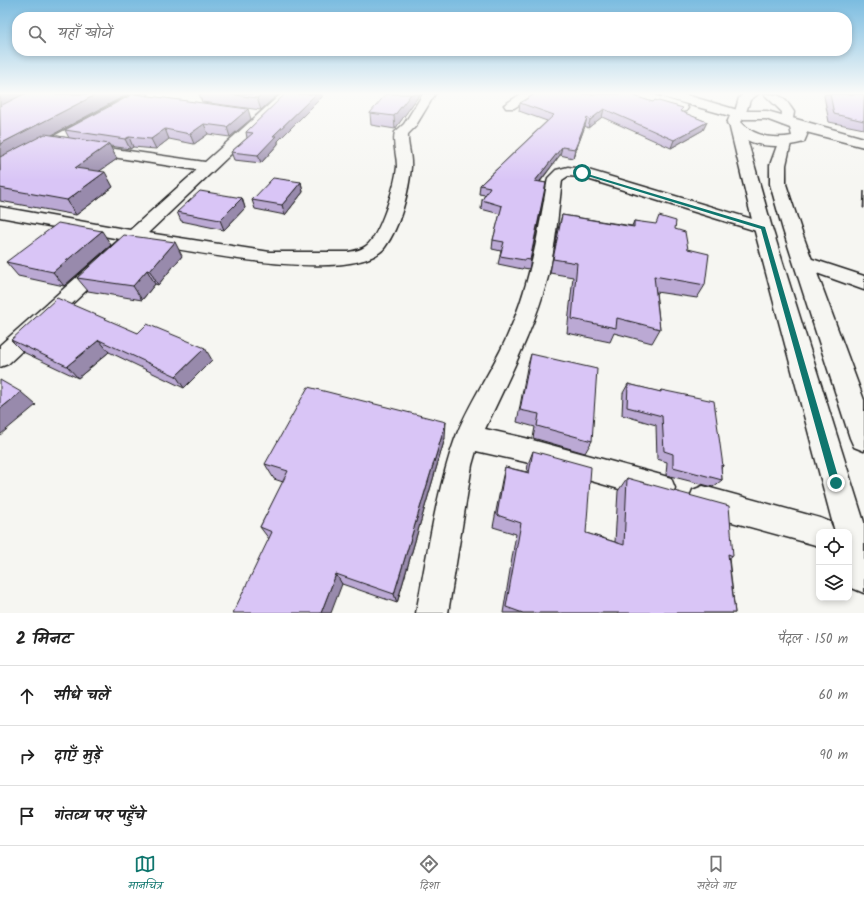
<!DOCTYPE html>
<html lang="hi">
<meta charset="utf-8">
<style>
:root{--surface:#fff;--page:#f2f2f2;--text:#222;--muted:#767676;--line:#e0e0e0;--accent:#0f766e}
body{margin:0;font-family:Kalam,"Playpen Sans Deva",sans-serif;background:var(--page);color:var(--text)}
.controls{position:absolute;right:12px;bottom:12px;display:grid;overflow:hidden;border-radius:8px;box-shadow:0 2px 6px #0003}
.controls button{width:36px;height:36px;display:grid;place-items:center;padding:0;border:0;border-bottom:1px solid var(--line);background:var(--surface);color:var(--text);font:20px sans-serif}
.stop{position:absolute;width:12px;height:12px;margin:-9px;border:3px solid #0f766e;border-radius:50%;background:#fff}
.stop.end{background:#0f766e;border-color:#fff;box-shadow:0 1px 4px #0008}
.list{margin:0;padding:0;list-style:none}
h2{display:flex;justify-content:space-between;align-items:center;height:52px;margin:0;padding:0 16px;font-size:17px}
h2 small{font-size:13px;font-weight:400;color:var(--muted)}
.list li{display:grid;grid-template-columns:26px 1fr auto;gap:12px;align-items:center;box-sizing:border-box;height:60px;padding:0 16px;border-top:1px solid var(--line)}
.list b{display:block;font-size:15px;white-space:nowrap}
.list em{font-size:13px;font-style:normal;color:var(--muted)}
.icon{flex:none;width:22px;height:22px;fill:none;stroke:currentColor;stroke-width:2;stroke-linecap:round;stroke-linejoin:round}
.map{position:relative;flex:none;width:864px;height:613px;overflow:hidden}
.search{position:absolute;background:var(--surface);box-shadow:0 2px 6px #0003;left:12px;right:12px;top:12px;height:44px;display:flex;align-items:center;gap:10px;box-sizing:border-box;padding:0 14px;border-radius:16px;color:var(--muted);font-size:15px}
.sheet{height:232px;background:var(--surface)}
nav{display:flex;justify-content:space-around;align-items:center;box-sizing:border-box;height:56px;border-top:1px solid var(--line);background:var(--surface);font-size:11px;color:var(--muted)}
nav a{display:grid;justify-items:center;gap:2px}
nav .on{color:var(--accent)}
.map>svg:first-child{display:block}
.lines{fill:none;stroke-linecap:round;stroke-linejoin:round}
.minor-casing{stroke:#1c1c1c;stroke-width:3}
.tertiary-casing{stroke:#1c1c1c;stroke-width:3}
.secondary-casing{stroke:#1c1c1c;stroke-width:3}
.minor{fill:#f6f6f2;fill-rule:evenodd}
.tertiary{fill:#f6f6f2;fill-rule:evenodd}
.secondary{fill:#f6f6f2;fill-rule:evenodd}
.wall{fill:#bba9d4;stroke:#1c1c1c}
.shaded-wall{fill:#988aac;stroke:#1c1c1c}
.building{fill:#d9c5f6;stroke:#1c1c1c}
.route{fill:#0f766e}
</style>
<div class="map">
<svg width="864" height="613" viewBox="0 0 864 613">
<rect width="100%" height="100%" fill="#f6f6f2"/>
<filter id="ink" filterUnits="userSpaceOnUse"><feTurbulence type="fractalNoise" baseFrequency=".025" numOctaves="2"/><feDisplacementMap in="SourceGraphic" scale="8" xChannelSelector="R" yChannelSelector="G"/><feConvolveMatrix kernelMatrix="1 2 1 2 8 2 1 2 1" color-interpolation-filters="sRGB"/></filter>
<g filter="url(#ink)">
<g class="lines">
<defs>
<path id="minor" d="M 132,94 L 148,94 L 0,175 L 0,165 Z
M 281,94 L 294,94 L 148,233 L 270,252 L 349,252 C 355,251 361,250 366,246 C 380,236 396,183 397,166 C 397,155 392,143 395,132 L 404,124 L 423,94 L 435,94 L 415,127 L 408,134 C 407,144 412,156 411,167 C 409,191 400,227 385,247 C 356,287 184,250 138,242 L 8,364 L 0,367 L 0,345 L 120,239 L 0,217 L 0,207 L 130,230 L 197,170 L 87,153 L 82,152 L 80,149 L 82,146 L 87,145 L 205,162 Z
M 521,94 L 536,94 L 514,108 L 506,108 L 504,105 Z
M 743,94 L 758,94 L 750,100 L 744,118 L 740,119 L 734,115 L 739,98 Z
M 764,94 C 782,94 784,97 794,112 L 792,125 L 782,125 L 781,122 L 782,112 Z
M 568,167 L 588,170 L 769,224 L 771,228 L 769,232 L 763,233 L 581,177 L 568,176 L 562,180 C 558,212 556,245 548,277 C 534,330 508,379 485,429 L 525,438 L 661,475 L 671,478 L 675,488 L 671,498 L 661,501 L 525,462 L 476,451 L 472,465 L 448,613 L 416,613 C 427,557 436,492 455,439 C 467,406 491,372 506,339 C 530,286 538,235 548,178 L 556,170 Z
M 803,256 L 864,276 L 864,290 L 797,266 L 794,262 L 797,258 Z
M 703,486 L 820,518 L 830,522 L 834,532 L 819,532 L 819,546 L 703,514 L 693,510 L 689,500 L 693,490 Z"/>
<path id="tertiary" d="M 737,124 L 742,125 L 744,128 L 772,228 L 864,522 L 864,593 L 852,588 L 849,580 L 849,532 L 835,532 L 754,228 L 730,128 L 732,125 Z
M 784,139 L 789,140 L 791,143 L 786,165 L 786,184 L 801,230 L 864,400 L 864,451 L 854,447 L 850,438 L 783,230 L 770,184 L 770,165 L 779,140 Z"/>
<path id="secondary" d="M 630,94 L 651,94 L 686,105 L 688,108 L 686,111 L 681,112 L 631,97 Z
M 661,94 L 683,94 L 741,111 L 767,111 L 864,138 L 864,147 L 806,132 L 807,135 L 804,142 C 777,149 745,149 727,123 L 730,116 L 662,97 ZM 743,119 L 766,119 L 790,128 L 792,136 C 774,139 754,137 741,122 Z"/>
</defs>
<use href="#minor" class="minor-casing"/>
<use href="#tertiary" class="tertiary-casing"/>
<use href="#secondary" class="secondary-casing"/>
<use href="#minor" class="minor"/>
<use href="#tertiary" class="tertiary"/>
<use href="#secondary" class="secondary"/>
</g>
<path class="wall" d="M 0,94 L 128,94 L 52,135 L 69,138 L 65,130 L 251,119 L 230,137 L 208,134 L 194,144 L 169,139 L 156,149 L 133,147 L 130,149 L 110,146 L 117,159 L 99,171 L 113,187 L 76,215 L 0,201 Z
M 199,94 L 278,94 L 261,110 L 202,102 Z
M 420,94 L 395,129 L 371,125 L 370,113 Z
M 825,94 L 864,94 L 864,129 L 829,122 L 824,96 Z
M 322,97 L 278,141 L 278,144 L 261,163 L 234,160 L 231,152 L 247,138 L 246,132 Z
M 520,103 L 681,112 L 707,122 L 703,130 L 671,148 L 602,117 L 588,128 L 585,126 L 573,158 L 560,155 L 540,182 L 546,183 L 529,269 L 523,268 L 522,269 L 498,264 L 500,256 L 501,251 L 492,249 L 493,240 L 500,214 L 481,209 L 482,200 L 485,195 L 479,194 L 480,185 L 547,121 L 519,111 Z
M 301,182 L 303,192 L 285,215 L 255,209 L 252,200 Z
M 864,191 L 864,208 L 863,208 Z
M 242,198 L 245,208 L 224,230 L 181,221 L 177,212 Z
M 562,215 L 632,226 L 634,221 L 675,229 L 688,249 L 705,285 L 697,298 L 656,292 L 660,329 L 652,343 L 614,333 L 610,342 L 567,333 L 573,277 L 550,273 L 558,229 Z
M 111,245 L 64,286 L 18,276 L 6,262 Z
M 182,256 L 158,285 L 155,284 L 142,300 L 88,291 L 77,278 Z
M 138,333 L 212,360 L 184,388 L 109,352 L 78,378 L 23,352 L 11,340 Z
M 531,354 L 592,441 L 585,453 L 533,438 L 535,427 L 517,422 L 527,368 Z
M 628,384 L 659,392 L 661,390 L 723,466 L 721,468 L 722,480 L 713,487 L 666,475 L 667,462 L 657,459 L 656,425 L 622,415 L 623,393 Z
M 445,438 L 397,603 L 342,584 L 269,539 L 260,527 L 283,482 L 274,479 L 265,464 Z
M 533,451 L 586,533 L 615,542 L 618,491 L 627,478 L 733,556 L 729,558 L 735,613 L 503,613 L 516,534 L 493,527 L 502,480 L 505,467 L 527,472 L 528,464 Z"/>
<path class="shaded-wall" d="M 1,94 L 39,94 L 0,112 L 0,95 Z
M 97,94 L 128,94 L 0,163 L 0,144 Z
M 262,94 L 278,94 L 261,110 L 257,98 Z
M 316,94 L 322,94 L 322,97 L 278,141 L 278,144 L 261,163 L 258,155 L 273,136 Z
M 411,94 L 420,94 L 395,129 L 394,116 Z
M 248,109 L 251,119 L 230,137 L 227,127 Z
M 604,109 L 602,117 L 588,128 L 590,120 Z
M 587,118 L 585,126 L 573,158 L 575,149 Z
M 707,122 L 703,130 L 671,148 L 674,140 Z
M 204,124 L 208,134 L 194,144 L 190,134 Z
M 165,129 L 169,139 L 156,149 L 151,139 Z
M 129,137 L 133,147 L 130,149 L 125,139 Z
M 109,144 L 117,159 L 84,182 L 75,168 Z
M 562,147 L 560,155 L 534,189 L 535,181 Z
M 105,172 L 113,187 L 76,215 L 67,200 Z
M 301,182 L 303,192 L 285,215 L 282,205 Z
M 242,198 L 245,208 L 224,230 L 220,220 Z
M 102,231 L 111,245 L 64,286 L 53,272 Z
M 175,242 L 182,256 L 158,285 L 150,271 Z
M 147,270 L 155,284 L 142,300 L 133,286 Z
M 99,340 L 109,352 L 78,378 L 67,366 Z
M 205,348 L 212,360 L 184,388 L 176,376 Z
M 21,392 L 36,405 L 0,435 L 0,409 Z
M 446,422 L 445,438 L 397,603 L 394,594 Z
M 336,574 L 342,584 L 331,613 L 321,613 Z"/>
<path class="building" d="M 24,94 L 97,94 L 0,144 L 0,106 Z
M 133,94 L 135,94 L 248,109 L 227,127 L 204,124 L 190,134 L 165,129 L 151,139 L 129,137 L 125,139 L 65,130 Z
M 228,94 L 262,94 L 257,98 Z
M 285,94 L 316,94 L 273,136 L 276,136 L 258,155 L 231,152 L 253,133 L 246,132 Z
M 386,94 L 411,94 L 394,116 L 370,113 Z
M 535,94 L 628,94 L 653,102 L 655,100 L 683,108 L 680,111 L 707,122 L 674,140 L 604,109 L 590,120 L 587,118 L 575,149 L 562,147 L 535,181 L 546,183 L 530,260 L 525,259 L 524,260 L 500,256 L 504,242 L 493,240 L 502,206 L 482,200 L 490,187 L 480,185 L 554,115 L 520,103 Z
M 830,94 L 864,94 L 864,121 L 834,114 Z
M 45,134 L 109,144 L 75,168 L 105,172 L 67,200 L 0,188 L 0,157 Z
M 273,178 L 301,182 L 282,205 L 252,200 Z
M 200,191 L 242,198 L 220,220 L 177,212 Z
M 562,215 L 634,227 L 634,221 L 656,224 L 659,216 L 676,221 L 675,229 L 685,232 L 688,249 L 709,254 L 705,285 L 654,276 L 660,329 L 617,318 L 616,328 L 572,319 L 577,263 L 553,259 Z
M 58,223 L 102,231 L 53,272 L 6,262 Z
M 124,235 L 175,242 L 150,271 L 147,270 L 133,286 L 77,278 Z
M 57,298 L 138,333 L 147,324 L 205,348 L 176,376 L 99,340 L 67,366 L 11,340 Z
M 531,354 L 597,369 L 592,441 L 537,426 L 539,414 L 520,410 Z
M 0,380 L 21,392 L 0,409 Z
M 628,384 L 661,392 L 661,390 L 714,401 L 723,466 L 721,465 L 722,480 L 673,467 L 673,454 L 664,451 L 662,416 L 627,407 Z
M 308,387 L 446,422 L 394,594 L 336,574 L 321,613 L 233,613 L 272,532 L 260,527 L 288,471 L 265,464 Z
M 533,451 L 591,467 L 586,533 L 624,545 L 627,478 L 729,506 L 733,556 L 728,554 L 735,613 L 523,613 L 506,607 L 521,523 L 497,515 L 505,467 L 529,473 Z"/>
</g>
<linearGradient id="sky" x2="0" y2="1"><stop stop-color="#7bbce0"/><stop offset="0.52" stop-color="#fbfbf9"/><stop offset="1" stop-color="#fbfbf9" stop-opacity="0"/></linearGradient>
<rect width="864" height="180" fill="url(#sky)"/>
<path class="route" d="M 581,172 L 765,227 L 840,483 L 839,486 L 836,488 L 831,483 L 761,229 L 581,174 Z"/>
</svg>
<div class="controls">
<button><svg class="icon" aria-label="locate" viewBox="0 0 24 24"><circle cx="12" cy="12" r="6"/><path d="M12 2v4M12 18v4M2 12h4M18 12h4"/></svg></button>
<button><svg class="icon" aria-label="layers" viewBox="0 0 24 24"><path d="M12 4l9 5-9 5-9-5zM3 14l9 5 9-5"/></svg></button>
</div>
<div class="stop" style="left:582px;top:173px"></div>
<div class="stop end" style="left:836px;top:483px"></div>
<div class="search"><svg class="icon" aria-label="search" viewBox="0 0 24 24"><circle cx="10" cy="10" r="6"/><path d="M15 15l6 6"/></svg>यहाँ खोजें</div>
</div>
<section class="sheet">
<h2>2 मिनट<small>पैदल · 150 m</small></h2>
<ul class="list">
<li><svg class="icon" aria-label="ahead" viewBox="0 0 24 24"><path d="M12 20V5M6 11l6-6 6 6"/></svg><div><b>सीधे चलें</b></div><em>60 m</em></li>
<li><svg class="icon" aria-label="right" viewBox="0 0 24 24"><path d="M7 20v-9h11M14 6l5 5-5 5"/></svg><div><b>दाएँ मुड़ें</b></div><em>90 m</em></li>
<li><svg class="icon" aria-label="arrive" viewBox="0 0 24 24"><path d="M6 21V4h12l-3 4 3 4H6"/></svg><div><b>गंतव्य पर पहुँचे</b></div></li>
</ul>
</section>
<nav>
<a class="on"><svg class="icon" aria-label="map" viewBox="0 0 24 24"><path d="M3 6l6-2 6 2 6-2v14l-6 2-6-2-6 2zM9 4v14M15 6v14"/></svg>मानचित्र</a>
<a><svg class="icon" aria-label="directions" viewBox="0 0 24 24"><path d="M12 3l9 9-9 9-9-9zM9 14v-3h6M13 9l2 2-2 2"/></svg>दिशा</a>
<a><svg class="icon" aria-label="saved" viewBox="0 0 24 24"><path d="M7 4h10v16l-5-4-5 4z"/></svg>सहेजे गए</a>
</nav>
